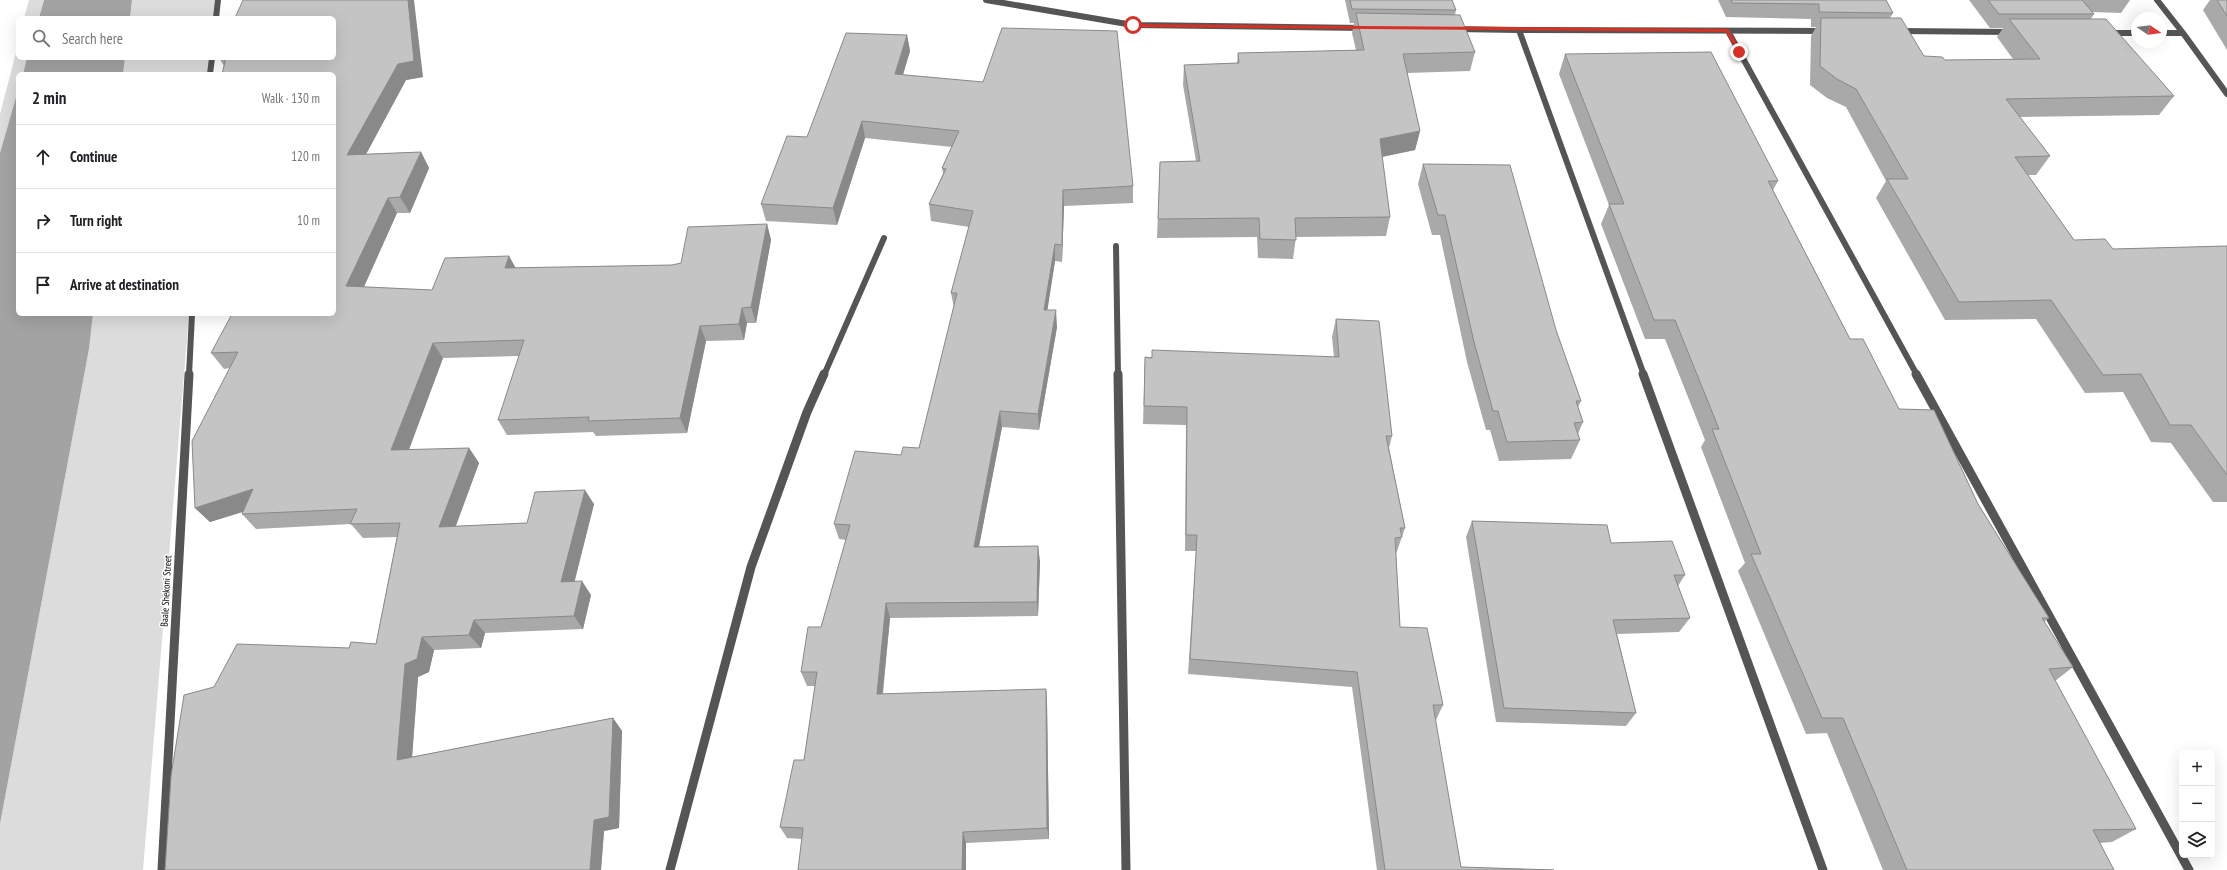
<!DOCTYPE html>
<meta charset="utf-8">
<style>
:root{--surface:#fff;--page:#f2f2f2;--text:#202124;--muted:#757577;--line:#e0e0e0}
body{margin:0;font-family:"PT Sans Narrow",sans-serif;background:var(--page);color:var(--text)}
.controls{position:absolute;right:12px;bottom:12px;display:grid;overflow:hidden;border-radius:6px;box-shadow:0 4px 16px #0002}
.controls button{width:36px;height:36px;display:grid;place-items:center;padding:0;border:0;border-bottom:1px solid var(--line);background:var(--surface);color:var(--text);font:20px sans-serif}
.compass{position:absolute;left:2131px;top:12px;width:36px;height:36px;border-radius:50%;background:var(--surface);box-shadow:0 4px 16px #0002;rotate:103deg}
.stop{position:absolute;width:12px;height:12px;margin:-9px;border:3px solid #d93025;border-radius:50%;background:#fff}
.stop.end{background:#d93025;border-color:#fff;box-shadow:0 1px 4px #0008}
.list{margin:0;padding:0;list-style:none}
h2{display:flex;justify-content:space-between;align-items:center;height:52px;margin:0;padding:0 16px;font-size:17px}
h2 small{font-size:13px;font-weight:400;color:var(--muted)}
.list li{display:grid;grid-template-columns:26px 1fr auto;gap:12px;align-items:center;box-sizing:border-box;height:64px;padding:0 16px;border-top:1px solid var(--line)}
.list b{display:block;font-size:15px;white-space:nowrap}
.list em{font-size:13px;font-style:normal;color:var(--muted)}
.icon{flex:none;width:22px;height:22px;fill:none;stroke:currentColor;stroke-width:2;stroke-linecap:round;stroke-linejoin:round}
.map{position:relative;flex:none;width:2227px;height:870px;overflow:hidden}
.search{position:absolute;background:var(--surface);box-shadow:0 4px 16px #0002;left:16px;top:16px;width:320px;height:44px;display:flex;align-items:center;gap:10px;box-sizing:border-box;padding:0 14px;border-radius:6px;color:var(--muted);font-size:15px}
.panel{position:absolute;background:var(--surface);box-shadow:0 4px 16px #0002;left:16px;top:72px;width:320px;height:244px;border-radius:6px}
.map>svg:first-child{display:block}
.green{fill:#dcdcdc}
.water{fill:#a3a3a3}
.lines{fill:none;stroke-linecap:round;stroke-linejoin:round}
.minor-far1{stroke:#555;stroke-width:6}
.minor{stroke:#555;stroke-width:9}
.wall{fill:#a9a9a9}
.shaded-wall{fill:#898989}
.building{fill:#c4c4c4;stroke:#898989}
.route{fill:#d93025}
.labels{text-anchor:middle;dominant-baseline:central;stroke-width:3;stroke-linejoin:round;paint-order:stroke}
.street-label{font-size:10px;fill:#000;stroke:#fff}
</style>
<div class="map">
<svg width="2227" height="870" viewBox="0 0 2227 870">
<rect width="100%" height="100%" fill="#fff"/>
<path class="green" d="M 29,0 L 44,0 L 39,18 L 24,18 Z
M 132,0 L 215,0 L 214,18 L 130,18 Z
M 18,45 L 18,58 L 27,58 L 23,74 L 18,74 L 18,90 L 0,153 L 0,114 Z
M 125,58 L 210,58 L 209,74 L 123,74 Z
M 93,314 L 189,314 L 143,870 L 0,870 L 0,824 L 89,349 Z"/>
<path class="water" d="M 44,0 L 132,0 L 130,18 L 39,18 Z
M 27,58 L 125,58 L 123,74 L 23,74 Z
M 18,90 L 18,314 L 93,314 L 89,349 L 0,824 L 0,153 Z"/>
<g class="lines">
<path class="minor-far1" d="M 986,0 L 1133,25 L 1364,28
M 2157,0 L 2183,33 L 2161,33
M 216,18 L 218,0
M 1455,29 L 1519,30 L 1644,375
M 1519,30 L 1824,31
M 1728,31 L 1917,375
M 1900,31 L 2010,32
M 2108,33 L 2137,33
M 2183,33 L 2227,94
M 210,74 L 212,58
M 1116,246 L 1118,375
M 189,375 L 192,314
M 824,375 L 884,238"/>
<path class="minor" d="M 1118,374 L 1126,870
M 1643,374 L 1823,870
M 1916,374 L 2189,870
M 162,870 L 189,374
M 670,870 L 751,567 L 807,412 L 824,374"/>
</g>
<path class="wall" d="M 1345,0 L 1452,0 L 1456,10 L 1455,15 L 1475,52 L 1470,71 L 1407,73 L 1420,131 L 1415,150 L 1382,157 L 1390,217 L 1386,236 L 1296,237 L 1293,259 L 1258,258 L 1257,237 L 1157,238 L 1160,162 L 1196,161 L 1183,85 L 1184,65 L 1237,63 L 1238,53 L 1356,50 L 1352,33 L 1354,23 L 1350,23 Z
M 1718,0 L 1886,0 L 1893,13 L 1890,18 L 1924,56 L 1945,60 L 2013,59 L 1997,37 L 2003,28 L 1990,28 L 1969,0 L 2130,0 L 2121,13 L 2093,12 L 2094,14 L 2091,19 L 2174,96 L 2159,115 L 2020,117 L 2050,156 L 2036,175 L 2028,175 L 2074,240 L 2113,249 L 2227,246 L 2227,502 L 2213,502 L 2171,443 L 2151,442 L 2123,392 L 2085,393 L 2036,319 L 1945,320 L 1876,198 L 1886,181 L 1846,107 L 1827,98 L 1810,85 L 1811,36 L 1816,27 L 1811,27 L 1811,19 L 1726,17 Z
M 2210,0 L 2227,0 L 2227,50 L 2203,10 Z
M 907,35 L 910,51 L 903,75 L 1133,186 L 1133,203 L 1064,206 L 1062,262 L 1055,261 L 1047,310 L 1057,327 L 1039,430 L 1002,427 L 979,546 L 1040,561 L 1038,616 L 890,618 L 883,694 L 1046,689 L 1047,702 L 1049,839 L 966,843 L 966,870 L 798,870 L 802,839 L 787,838 L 780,827 L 804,760 L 815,686 L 807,686 L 801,672 L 821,627 L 846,540 L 839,539 L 834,524 L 901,455 L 919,448 L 954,308 L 951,293 L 969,227 L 931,221 L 929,204 L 943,174 L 942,168 L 952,147 L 865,138 L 837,225 L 766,221 L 761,204 L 807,137 Z
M 1565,54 L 1778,181 L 1773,190 L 1850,339 L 1899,409 L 1978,504 L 2049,618 L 2044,622 L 2073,667 L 2055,681 L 2136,829 L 2112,842 L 2100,843 L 2114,870 L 1883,870 L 1827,733 L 1806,734 L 1738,571 L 1745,563 L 1701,447 L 1705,440 L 1665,339 L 1645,339 L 1601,224 L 1609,205 L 1559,74 Z
M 219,58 L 334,58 L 423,77 L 406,80 L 366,154 L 421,152 L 429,168 L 410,213 L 397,213 L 364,287 L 432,290 L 509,256 L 515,268 L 672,265 L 681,263 L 767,224 L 771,240 L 756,323 L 747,323 L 744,340 L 706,341 L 687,433 L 596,436 L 593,432 L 507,435 L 498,420 L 519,356 L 443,358 L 409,450 L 469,448 L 479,463 L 456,526 L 527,523 L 594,504 L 574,582 L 591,595 L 583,629 L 485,633 L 481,648 L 434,650 L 429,672 L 418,677 L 412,757 L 613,718 L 622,731 L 619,828 L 604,831 L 601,870 L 165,870 L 214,687 L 349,648 L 376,644 L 397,537 L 363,538 L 351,524 L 256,529 L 242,514 L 243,512 L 210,522 L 195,508 L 230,368 L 224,369 L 211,353 L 334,314 L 334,74 L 224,66 Z
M 1423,164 L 1556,330 L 1581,401 L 1578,407 L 1583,422 L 1578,434 L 1580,440 L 1571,459 L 1499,461 L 1490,430 L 1486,430 L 1467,362 L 1440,235 L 1432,235 L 1418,184 Z
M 1336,319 L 1392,436 L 1389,448 L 1405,528 L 1396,554 L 1400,627 L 1443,705 L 1436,720 L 1435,720 L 1461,867 L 1554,870 L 1377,870 L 1352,687 L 1188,674 L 1196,551 L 1185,551 L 1186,425 L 1143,424 L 1145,357 L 1334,357 L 1332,337 Z
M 1472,521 L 1611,543 L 1685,575 L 1678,586 L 1690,618 L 1679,632 L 1617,634 L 1636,713 L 1626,726 L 1496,722 L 1466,537 Z"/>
<path class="shaded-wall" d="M 408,0 L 414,0 L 423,77 L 406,80 L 357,171 L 347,155 Z
M 907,35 L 910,51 L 898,91 L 895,74 Z
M 862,121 L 865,138 L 837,225 L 833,208 Z
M 1420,131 L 1415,150 L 1376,158 L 1380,139 Z
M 421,152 L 429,168 L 410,213 L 400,197 Z
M 1063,190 L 1064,206 L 1062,262 L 1062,245 Z
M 388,198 L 397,213 L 357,302 L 346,286 Z
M 767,224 L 771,240 L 756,323 L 751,307 Z
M 1055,244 L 1055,261 L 1045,326 L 1044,310 Z
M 509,256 L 518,272 L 505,268 Z
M 742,308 L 747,323 L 744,340 L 739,324 Z
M 1056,310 L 1057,327 L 1039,430 L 1038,414 Z
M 700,326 L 706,341 L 687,433 L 680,418 Z
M 433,343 L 443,358 L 403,465 L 391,450 Z
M 1000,411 L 1002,427 L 976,562 L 974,547 Z
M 469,448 L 479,463 L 450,541 L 439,527 Z
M 253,489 L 267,504 L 210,522 L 195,508 Z
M 585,490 L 594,504 L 571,596 L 561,582 Z
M 1038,546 L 1040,561 L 1038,616 L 1037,602 Z
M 582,581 L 591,595 L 583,629 L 574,616 Z
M 886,603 L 890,618 L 881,707 L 877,694 Z
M 474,620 L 485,633 L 481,648 L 469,635 Z
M 422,637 L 434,650 L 429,672 L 418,677 L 411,772 L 397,760 L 405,664 Z
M 1046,689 L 1047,702 L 1049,839 L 1047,828 Z
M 613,718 L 622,731 L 619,828 L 604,831 L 601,870 L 590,870 L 594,820 Z
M 963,832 L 966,843 L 966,870 L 962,870 Z"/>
<path class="building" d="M 243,0 L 408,0 L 414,61 L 398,64 L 347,155 L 421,152 L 400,197 L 388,198 L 346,286 L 432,290 L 445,258 L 509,256 L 505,268 L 672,265 L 681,263 L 688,227 L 767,224 L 751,307 L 742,308 L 739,324 L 700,326 L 680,418 L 588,421 L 589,417 L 498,420 L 524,340 L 433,343 L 391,450 L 469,448 L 439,527 L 527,523 L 535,492 L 585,490 L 561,582 L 582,581 L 574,616 L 474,620 L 469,635 L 422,637 L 417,659 L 405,664 L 397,760 L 613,718 L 609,817 L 594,820 L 590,870 L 165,870 L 171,776 L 184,695 L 214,687 L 237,644 L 349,648 L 351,642 L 376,644 L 400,523 L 350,524 L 357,509 L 242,514 L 253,489 L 195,508 L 192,441 L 238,352 L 211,353 L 232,314 L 334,314 L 334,74 L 222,74 L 226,58 L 334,58 L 334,18 L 235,18 Z
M 1350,0 L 1452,0 L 1456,10 L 1352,9 Z
M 1731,0 L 1886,0 L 1893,13 L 1819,12 L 1819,4 L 1732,3 Z
M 1988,0 L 2082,0 L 2094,14 L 1999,14 Z
M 2217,0 L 2227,0 L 2227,16 Z
M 1356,13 L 1460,15 L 1475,52 L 1403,54 L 1420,131 L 1380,139 L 1390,217 L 1295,218 L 1296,240 L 1260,239 L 1259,218 L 1158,219 L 1160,162 L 1200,161 L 1184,65 L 1239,63 L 1238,53 L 1364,50 Z
M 1821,18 L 1901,18 L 1924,56 L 1942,57 L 1945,60 L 2040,59 L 2009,19 L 2106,19 L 2174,96 L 2006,99 L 2050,156 L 2015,157 L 2074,240 L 2105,239 L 2113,249 L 2227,246 L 2227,475 L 2191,425 L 2170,425 L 2141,374 L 2103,375 L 2051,300 L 1959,302 L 1887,179 L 1908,179 L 1856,89 L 1837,79 L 1820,66 Z
M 1002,28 L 1117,31 L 1133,186 L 1063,190 L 1062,245 L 1055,244 L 1044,310 L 1056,310 L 1038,414 L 1000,411 L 974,547 L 1038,546 L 1037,602 L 886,603 L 877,694 L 1046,689 L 1047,828 L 963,832 L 962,870 L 798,870 L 803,828 L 780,827 L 794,760 L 804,760 L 817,672 L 801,672 L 808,627 L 821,627 L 850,525 L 834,524 L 855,451 L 901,455 L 903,447 L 919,448 L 957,293 L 951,293 L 973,211 L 929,204 L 946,169 L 942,168 L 959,131 L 862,121 L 833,208 L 761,204 L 787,136 L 807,137 L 846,33 L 907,35 L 895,74 L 983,82 Z
M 1711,52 L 1778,181 L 1768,181 L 1850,339 L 1863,339 L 1899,409 L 1934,410 L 1978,504 L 2049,618 L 2042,618 L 2073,667 L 2049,669 L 2136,829 L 2093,830 L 2114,870 L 1907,870 L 1843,718 L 1822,718 L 1751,554 L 1761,554 L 1712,429 L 1719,429 L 1675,320 L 1654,320 L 1609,204 L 1624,204 L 1565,54 Z
M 1423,164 L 1510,165 L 1556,330 L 1581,401 L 1576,401 L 1583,422 L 1574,423 L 1580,440 L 1507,442 L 1498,411 L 1493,411 L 1474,342 L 1445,215 L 1438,215 Z
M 1336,319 L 1379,321 L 1392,436 L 1386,436 L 1405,528 L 1400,528 L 1402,537 L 1395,538 L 1400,627 L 1427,628 L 1443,705 L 1433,705 L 1461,867 L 1554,870 L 1385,870 L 1357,672 L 1190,659 L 1197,535 L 1186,535 L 1187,407 L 1144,406 L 1145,357 L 1152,358 L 1152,350 L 1339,357 Z
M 1472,521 L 1607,525 L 1611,543 L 1672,541 L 1685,575 L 1674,575 L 1690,618 L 1613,620 L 1636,713 L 1504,708 Z"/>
<path class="route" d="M 1132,24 L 1728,29 L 1742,52 L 1738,53 L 1726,32 L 1133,27 Z"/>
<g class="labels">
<g class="street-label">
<text transform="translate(166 591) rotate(-87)">Baale Shekoni Street</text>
</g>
</g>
</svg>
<div class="controls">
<button>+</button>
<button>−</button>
<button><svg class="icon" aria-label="layers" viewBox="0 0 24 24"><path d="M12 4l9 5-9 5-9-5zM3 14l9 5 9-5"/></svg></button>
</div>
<svg class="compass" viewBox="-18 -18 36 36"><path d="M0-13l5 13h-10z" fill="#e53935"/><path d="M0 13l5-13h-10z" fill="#757577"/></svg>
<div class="stop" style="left:1133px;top:25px"></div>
<div class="stop end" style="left:1739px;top:52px"></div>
<div class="search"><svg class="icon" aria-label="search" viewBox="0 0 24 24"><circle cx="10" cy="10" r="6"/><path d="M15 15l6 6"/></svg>Search here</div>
<section class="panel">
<h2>2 min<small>Walk · 130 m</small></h2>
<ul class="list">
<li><svg class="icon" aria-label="ahead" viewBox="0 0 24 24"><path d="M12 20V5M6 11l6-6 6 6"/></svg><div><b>Continue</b></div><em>120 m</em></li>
<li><svg class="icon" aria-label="right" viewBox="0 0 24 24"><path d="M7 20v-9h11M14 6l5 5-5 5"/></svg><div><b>Turn right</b></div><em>10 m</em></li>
<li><svg class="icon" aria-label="arrive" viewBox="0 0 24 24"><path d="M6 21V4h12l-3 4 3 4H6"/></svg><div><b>Arrive at destination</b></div></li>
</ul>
</section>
</div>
